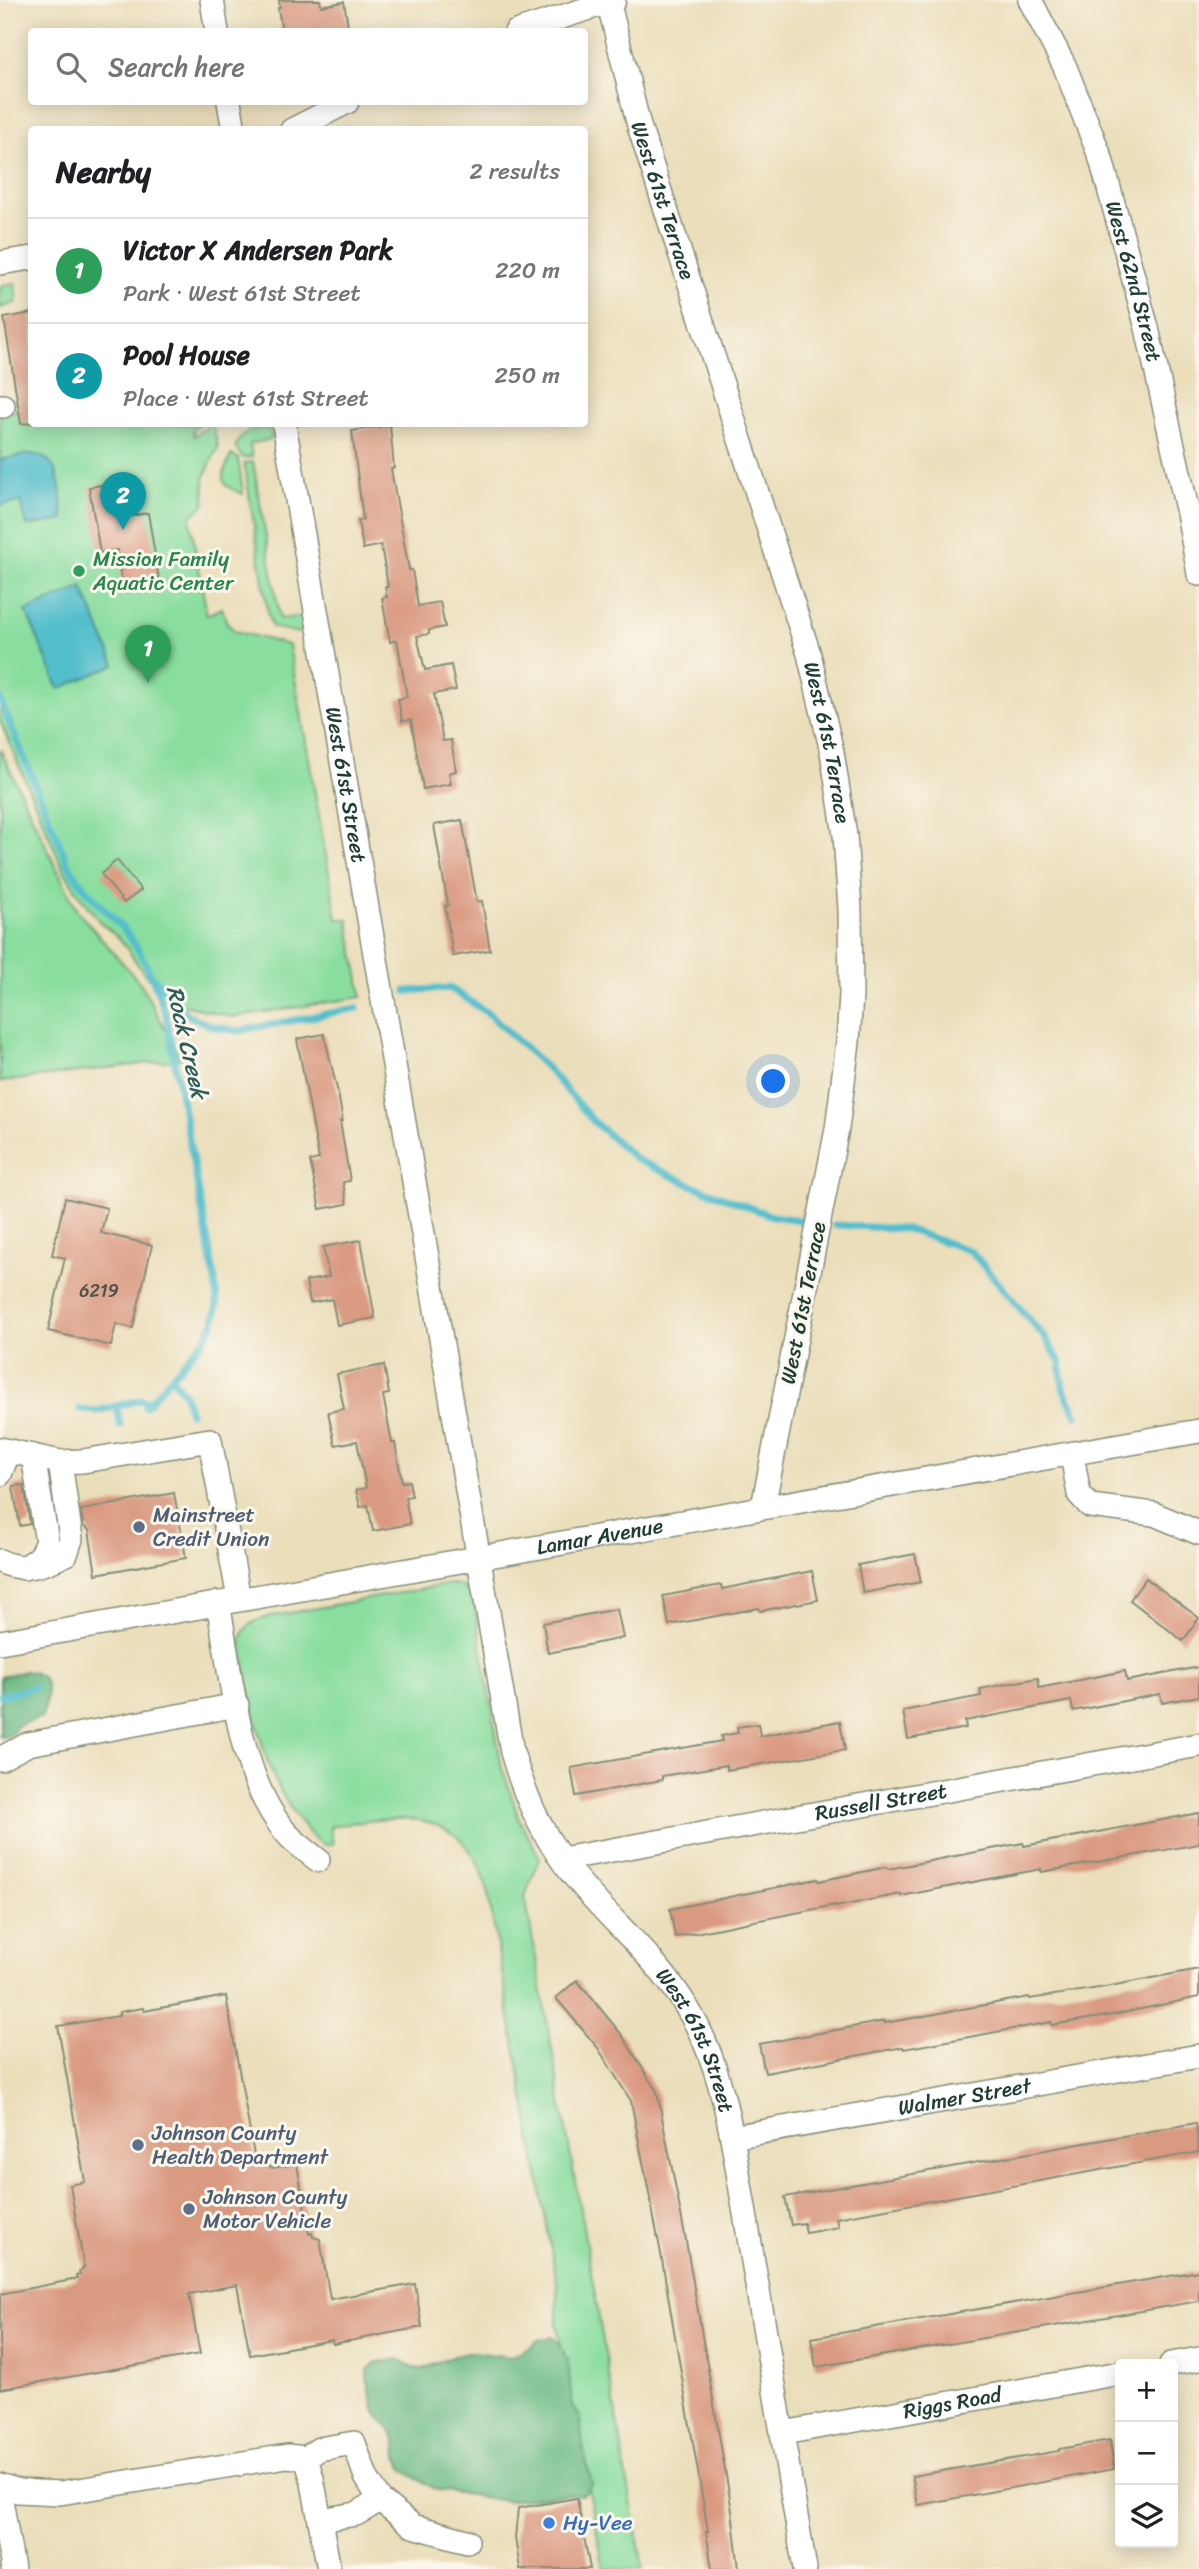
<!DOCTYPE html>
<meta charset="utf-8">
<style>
:root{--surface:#fff;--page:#f6f6f6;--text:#202124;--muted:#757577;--line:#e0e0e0;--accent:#0f766e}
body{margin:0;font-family:Sriracha,sans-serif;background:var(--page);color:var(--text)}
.controls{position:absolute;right:21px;bottom:21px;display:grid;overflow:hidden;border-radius:7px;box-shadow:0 4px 18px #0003}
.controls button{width:63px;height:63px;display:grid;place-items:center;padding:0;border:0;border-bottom:2px solid var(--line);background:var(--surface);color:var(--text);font:35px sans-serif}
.you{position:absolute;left:774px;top:1082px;width:24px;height:24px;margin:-18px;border:5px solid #fff;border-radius:50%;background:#1a73e8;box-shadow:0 0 0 10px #1a73e833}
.badge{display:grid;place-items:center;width:46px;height:46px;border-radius:50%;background:var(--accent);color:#fff;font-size:23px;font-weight:700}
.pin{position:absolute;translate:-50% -58px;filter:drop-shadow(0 2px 4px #0008)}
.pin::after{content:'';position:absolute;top:37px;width:24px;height:21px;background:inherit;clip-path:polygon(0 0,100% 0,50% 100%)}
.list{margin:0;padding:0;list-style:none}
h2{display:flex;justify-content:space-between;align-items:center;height:91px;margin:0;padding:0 28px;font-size:30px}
h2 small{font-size:23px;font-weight:400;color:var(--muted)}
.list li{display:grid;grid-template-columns:46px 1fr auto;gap:21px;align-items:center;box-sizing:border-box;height:105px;padding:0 28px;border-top:2px solid var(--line)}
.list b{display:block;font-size:26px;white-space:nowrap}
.list p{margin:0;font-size:23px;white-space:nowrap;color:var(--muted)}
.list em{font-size:23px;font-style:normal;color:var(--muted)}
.icon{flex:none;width:38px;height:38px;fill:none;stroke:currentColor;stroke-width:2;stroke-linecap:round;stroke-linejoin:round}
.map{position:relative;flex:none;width:1199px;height:2569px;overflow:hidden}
.search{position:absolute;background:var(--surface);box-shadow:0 4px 18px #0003;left:28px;top:28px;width:560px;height:77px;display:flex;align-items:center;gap:18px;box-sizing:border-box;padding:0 24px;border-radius:7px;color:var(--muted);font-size:26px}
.panel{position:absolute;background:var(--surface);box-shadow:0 4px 18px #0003;left:28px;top:126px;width:560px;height:301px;border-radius:7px}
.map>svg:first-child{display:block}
.green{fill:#88dd9f;stroke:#548d6a;stroke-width:2}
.forest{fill:#6ebc86;stroke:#467c5d;stroke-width:2}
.water{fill:#52becc;stroke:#387e80;stroke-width:2}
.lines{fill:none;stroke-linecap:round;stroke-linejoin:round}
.stream{stroke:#52becc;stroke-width:7}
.building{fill:#da9a81}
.minor-casing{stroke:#858e78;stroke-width:26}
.minor{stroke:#fff;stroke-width:23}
.leisure-dot{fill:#2e9e5b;stroke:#fbf7ec;stroke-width:2.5}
.service-dot{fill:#5c6f8a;stroke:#fbf7ec;stroke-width:2.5}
.shop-dot{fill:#3f7fe0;stroke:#fbf7ec;stroke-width:2.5}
.labels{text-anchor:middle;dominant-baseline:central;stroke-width:6;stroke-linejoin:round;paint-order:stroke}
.number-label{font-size:18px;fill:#4e5447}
.street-label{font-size:21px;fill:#1f3d34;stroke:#fbf7ec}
.leisure-label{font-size:21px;fill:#27864d;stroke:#fbf7ec;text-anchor:start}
.service-label{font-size:21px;fill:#4e5e75;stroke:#fbf7ec;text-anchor:start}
.shop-label{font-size:21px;fill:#366cbe;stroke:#fbf7ec;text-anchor:start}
.water-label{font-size:23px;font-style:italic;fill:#2c5d5a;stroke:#fbf7ec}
</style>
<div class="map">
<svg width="1199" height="2569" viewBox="0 0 1199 2569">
<rect width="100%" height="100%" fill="#fbf7ec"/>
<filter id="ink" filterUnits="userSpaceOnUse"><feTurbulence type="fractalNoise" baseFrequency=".0143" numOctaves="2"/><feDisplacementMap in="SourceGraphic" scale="14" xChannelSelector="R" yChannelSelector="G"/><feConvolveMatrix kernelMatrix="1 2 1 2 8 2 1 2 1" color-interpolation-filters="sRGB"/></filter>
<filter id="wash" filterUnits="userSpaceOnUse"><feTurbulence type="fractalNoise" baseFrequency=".00686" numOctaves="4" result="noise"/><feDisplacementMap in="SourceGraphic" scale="28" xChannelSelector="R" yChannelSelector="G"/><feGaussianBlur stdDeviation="1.57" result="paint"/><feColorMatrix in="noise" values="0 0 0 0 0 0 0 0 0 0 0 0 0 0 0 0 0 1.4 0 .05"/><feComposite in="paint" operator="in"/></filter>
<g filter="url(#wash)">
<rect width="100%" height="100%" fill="#ebdebb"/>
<path class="green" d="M 15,283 L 17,302 L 0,308 L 0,286 Z
M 19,410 L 31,412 L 32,424 L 200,424 L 193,430 L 194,436 L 212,424 L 218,447 L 204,478 L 205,503 L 190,518 L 207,615 L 222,608 L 227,623 L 235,631 L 289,645 L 337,919 L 348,919 L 362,997 L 233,1017 L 175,1003 L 144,973 L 120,939 L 100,922 L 79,895 L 63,869 L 0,721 L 0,414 Z
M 266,428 L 271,432 L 272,439 L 250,444 L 252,457 L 243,458 L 235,447 C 242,432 249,429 266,428 Z
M 231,455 L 238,458 L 243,494 C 217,484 221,480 231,455 Z
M 253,462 L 280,619 L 304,616 L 305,627 L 298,633 L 272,627 L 268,613 L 244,463 Z
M 0,749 L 77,911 L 141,984 L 181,1059 L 0,1082 Z
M 450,1584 C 463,1585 469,1590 474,1603 L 501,1763 L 519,1819 L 540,1858 L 525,1896 L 643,2569 L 604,2569 L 557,2324 L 557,2283 L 487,1888 C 464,1804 399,1816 330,1826 L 333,1844 C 320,1848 315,1839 307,1830 C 260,1776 255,1713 241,1645 C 241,1628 251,1622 267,1617 Z"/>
<path class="forest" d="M 25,1671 C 54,1674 48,1696 42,1717 L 18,1725 C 13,1733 10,1737 0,1737 L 0,1677 Z
M 552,2337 L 560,2343 L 568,2363 L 572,2403 L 579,2415 L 584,2452 L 592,2484 L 588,2491 L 581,2495 L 570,2494 L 506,2501 L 433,2489 L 404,2470 L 397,2457 L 396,2441 L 390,2428 L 381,2419 L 374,2408 L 367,2377 L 368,2370 L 375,2363 L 399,2359 L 413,2368 L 423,2369 L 454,2356 L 473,2352 L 510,2357 L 530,2347 L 538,2340 Z"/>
<path class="water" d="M 28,454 C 64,455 59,491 64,520 L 27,526 L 21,502 L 0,505 L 0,460 Z
M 82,587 L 115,665 L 59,689 L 26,611 Z"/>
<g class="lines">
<path class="stream" d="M 0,700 L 68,864 C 83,891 105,908 125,931 C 145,955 156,986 166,1015 L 214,1275 C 218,1299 220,1316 206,1337 L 145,1407
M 154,978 L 186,1014 L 211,1026 L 238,1031 L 357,1008
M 406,991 L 450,988 L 489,1014 L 548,1069 L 594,1122 L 636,1159 L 689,1184 L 772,1216 L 800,1220
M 835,1225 L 906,1229 L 971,1251 L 1046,1339 L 1060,1362 L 1063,1388 L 1077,1416
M 171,1377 L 184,1393 L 190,1413
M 117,1406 L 120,1425
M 80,1409 L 98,1411 L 140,1400 L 150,1402
M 0,1696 L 35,1687"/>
</g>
<g id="blocks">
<path class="building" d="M 279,0 L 320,0 L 321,6 L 344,2 L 349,32 L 282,32 L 278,8 L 280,7 Z
M 32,313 L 32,423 L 21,424 L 4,318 Z
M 390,425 L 394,468 L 391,469 L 409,570 L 412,570 L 418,606 L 440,602 L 445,627 L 429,630 L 429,634 L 417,636 L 425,670 L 451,665 L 456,690 L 434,694 L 443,741 L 451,740 L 456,771 L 449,773 L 451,784 L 423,789 L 411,720 L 402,721 L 398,699 L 407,697 L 397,640 L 390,642 L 382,598 L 387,597 L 385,587 L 388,587 L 381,545 L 363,549 L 358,521 L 363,520 L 352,431 Z
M 125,481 L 131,516 L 148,513 L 159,579 L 122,585 L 117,550 L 100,553 L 89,487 Z
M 462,820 L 477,902 L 482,901 L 490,950 L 453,956 L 445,906 L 448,906 L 434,825 Z
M 117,860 L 141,890 L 124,903 L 101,874 Z
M 324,1034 L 338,1093 L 343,1121 L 340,1121 L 350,1181 L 343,1182 L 347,1204 L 320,1209 L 310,1161 L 319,1159 L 297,1039 Z
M 65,1198 L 107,1208 L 101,1233 L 152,1245 L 133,1328 L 116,1324 L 111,1346 L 48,1331 L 65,1258 L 52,1255 Z
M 361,1240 L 375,1318 L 337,1325 L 332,1299 L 310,1303 L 306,1281 L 329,1277 L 323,1247 Z
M 384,1365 L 389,1394 L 383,1395 L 392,1443 L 395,1443 L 402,1482 L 409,1481 L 412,1496 L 405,1497 L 410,1524 L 373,1531 L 368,1505 L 360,1507 L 356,1490 L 366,1488 L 357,1441 L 335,1445 L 328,1412 L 344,1409 L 337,1374 Z
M 24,1485 L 30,1524 L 20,1526 L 13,1486 Z
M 174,1493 L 186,1558 L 96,1574 L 89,1530 L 83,1526 L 81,1510 Z
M 915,1554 L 921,1582 L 863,1593 L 858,1565 Z
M 812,1571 L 818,1600 L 760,1611 L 759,1608 L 669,1625 L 663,1596 L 721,1585 L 722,1589 Z
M 1146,1578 L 1199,1618 L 1183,1641 L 1130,1600 Z
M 617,1609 L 623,1638 L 548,1653 L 543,1623 Z
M 1199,1667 L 1199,1696 L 1162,1703 L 1160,1694 L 1073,1711 L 1071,1701 L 965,1721 L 966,1728 L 908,1739 L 903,1711 L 981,1696 L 980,1689 L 1038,1678 L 1039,1688 L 1125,1671 L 1127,1681 Z
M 840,1721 L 845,1750 L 727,1770 L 727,1765 L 662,1776 L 662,1780 L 576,1796 L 571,1768 L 722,1741 L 721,1736 L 738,1733 L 737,1727 L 758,1724 L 760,1736 Z
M 1199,1813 L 1199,1844 L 1041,1872 L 1041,1869 L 901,1896 L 901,1894 L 835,1907 L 835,1905 L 675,1937 L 670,1909 L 818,1879 L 819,1881 L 887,1867 L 888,1869 L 1023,1843 L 1024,1846 Z
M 1199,1969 L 1199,1997 L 1118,2014 L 1052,2025 L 1051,2022 L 904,2049 L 903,2047 L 765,2073 L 759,2044 L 885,2021 L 885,2023 L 1029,1997 L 1030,1999 L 1105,1987 Z
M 577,1980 L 622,2035 L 657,2092 L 685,2235 L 732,2511 L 739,2569 L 712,2569 L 706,2531 L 708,2531 L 661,2254 L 631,2101 L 598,2048 L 556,1998 Z
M 226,1996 L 254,2155 L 272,2168 L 297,2164 L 309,2234 L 312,2233 L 313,2237 L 320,2239 L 330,2299 L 415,2284 L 422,2327 L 333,2344 L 332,2340 L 250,2355 L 237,2285 L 189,2294 L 200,2354 L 0,2389 L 0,2294 L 77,2279 L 76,2276 L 80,2275 L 79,2272 L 84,2267 L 70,2185 L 85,2182 L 58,2026 L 119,2016 L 119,2012 L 143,2008 L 144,2011 Z
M 1196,2123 L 1199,2152 L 836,2218 L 838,2227 L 806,2233 L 804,2223 L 791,2225 L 785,2197 Z
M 1199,2271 L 1199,2301 L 816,2367 L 811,2338 Z
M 1110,2440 L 1114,2469 L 918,2505 L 912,2476 L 1059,2451 L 1059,2449 Z
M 577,2498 L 590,2569 L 520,2569 L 515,2538 L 518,2508 Z"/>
</g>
</g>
<g filter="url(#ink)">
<use href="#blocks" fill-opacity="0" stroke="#858e78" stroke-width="2"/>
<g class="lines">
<defs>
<g id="minor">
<path d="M 212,0 L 217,32"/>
<path id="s1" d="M 608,0 L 639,126 L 809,654 L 832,752 L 845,835 L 850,909 L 851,995 L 848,1042 L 837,1129 L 763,1507"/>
<path id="s2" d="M 1030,0 L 1065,67 L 1101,159 L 1147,328 L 1189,518 L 1199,574"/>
<path d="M 516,32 L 614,0"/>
<path d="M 229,102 L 234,130"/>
<path d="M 292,130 L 347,102"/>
<path d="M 0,263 L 32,258"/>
<path d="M 0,406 L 3,406"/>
<path id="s3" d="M 284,424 L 512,1752 C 524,1794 539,1828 564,1863 C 601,1914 653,1952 686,2006 C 711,2046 723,2091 732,2137 L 805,2569"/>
<path d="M 0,1449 L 60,1462 L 83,1461 L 210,1440 L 239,1599"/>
<path d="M 1072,1455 L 1079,1494 L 1090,1506 L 1154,1514 L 1199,1533"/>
<path d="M 0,1474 L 9,1451"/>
<path d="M 0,1561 C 23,1573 45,1565 66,1554 L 71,1539 L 60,1462"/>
<path d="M 24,1568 L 39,1558 L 47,1542 L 33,1456"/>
<path d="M 218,1603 C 232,1676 237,1779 289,1836 C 298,1845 308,1852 318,1860"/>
<path id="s4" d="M 0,1642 L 1199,1431"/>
<path d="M 0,1759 L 28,1744 L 237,1705"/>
<path id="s5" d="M 562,1859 L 1199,1745"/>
<path id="s6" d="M 732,2137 L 1199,2056"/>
<path d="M 1171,2364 L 1199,2359"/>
<path id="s7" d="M 783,2433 L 1120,2373"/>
<path d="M 306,2458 L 319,2449 L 354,2443 L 366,2477 L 380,2500 L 413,2526 L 467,2541"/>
<path d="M 0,2485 L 18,2491 L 60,2493 L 287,2456 L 306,2458 L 312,2478 L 329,2569"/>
<path d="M 0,2494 L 13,2569"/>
<path d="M 320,2520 L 356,2514 L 380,2500"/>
</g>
</defs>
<use href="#minor" class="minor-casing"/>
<use href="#minor" class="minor"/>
</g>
</g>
<circle class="leisure-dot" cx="79" cy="571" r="7"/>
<g class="service-dot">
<circle cx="139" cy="1527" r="7"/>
<circle cx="138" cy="2145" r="7"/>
<circle cx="189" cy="2209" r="7"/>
</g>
<circle class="shop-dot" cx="549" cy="2523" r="7"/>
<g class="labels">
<g class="number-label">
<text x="99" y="1291">6219</text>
</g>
<g class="street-label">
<text stroke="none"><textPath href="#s1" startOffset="208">West 61st Terrace</textPath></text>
<text stroke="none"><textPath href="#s2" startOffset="301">West 62nd Street</textPath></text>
<text stroke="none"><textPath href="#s1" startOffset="775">West 61st Terrace</textPath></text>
<text stroke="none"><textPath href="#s3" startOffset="366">West 61st Street</textPath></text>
<text transform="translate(803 1303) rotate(-79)">West 61st Terrace</text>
<text stroke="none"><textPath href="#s4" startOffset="609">Lamar Avenue</textPath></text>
<text stroke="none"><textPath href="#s5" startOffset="324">Russell Street</textPath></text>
<text stroke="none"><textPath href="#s3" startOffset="1694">West 61st Street</textPath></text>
<text stroke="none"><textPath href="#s6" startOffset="236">Walmer Street</textPath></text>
<text stroke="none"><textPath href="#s7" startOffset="172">Riggs Road</textPath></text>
</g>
<g class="leisure-label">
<text x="93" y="559">Mission Family<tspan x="93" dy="24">Aquatic Center</tspan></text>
</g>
<g class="service-label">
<text x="153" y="1515">Mainstreet<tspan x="153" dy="24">Credit Union</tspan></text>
<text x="152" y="2133">Johnson County<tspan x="152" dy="24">Health Department</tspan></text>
<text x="203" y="2197">Johnson County<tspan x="203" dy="24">Motor Vehicle</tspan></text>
</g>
<g class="shop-label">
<text x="563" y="2523">Hy-Vee</text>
</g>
<g class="water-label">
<text transform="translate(187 1042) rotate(77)">Rock Creek</text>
</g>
</g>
</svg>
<div class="controls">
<button>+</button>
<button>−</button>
<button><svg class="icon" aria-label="layers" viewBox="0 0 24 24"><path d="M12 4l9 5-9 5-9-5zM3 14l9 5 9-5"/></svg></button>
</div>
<div class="you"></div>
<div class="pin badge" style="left:148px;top:683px;background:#2e9e5b">1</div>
<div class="pin badge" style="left:123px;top:530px;background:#0f9aa8">2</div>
<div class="search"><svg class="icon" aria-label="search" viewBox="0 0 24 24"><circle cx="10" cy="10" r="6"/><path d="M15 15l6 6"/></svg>Search here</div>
<section class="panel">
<h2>Nearby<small>2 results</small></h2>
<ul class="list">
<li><span class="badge" style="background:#2e9e5b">1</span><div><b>Victor X Andersen Park</b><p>Park · West 61st Street</p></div><em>220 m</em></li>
<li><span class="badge" style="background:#0f9aa8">2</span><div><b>Pool House</b><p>Place · West 61st Street</p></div><em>250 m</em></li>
</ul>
</section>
</div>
